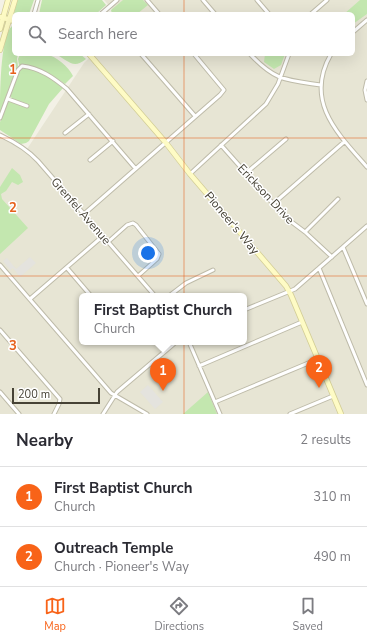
<!DOCTYPE html>
<meta charset="utf-8">
<style>
:root{--surface:#fff;--page:#f7f7f7;--text:#2b2b33;--muted:#7c7c81;--line:#e1e1e2;--accent:#f86318}
body{margin:0;font-family:"Nunito Sans",sans-serif;background:var(--page);color:var(--text)}
.scale{position:absolute;left:12px;bottom:10px;width:88px;box-sizing:border-box;padding-left:4px;border:2px solid #464235;border-top:0;font-size:11px;line-height:14px;white-space:nowrap;color:#464235;-webkit-text-stroke:3px #fff;paint-order:stroke}
.you{position:absolute;left:148px;top:253px;width:14px;height:14px;margin:-10px;border:3px solid #fff;border-radius:50%;background:#1a73e8;box-shadow:0 0 0 6px #1a73e833}
.badge{display:grid;place-items:center;width:26px;height:26px;border-radius:50%;background:var(--accent);color:#fff;font-size:13px;font-weight:700}
.pin{position:absolute;translate:-50% -33px;filter:drop-shadow(0 1px 2px #0008)}
.pin::after{content:'';position:absolute;top:21px;width:14px;height:12px;background:inherit;clip-path:polygon(0 0,100% 0,50% 100%)}
.popup{position:absolute;left:79px;top:293px;width:168px;height:52px;box-sizing:border-box;display:grid;place-content:center;border-radius:6px;background:var(--surface);filter:drop-shadow(0 1px 3px #0005);font-size:13px;white-space:nowrap;color:var(--muted)}
.popup b{font-size:15px;color:var(--text)}
.popup::after{content:'';position:absolute;left:50%;top:100%;margin-left:-8px;border:8px solid transparent;border-top-color:var(--surface)}
.list{margin:0;padding:0;list-style:none}
h2{display:flex;justify-content:space-between;align-items:center;height:52px;margin:0;padding:0 16px;font-size:17px}
h2 small{font-size:13px;font-weight:400;color:var(--muted)}
.list li{display:grid;grid-template-columns:26px 1fr auto;gap:12px;align-items:center;box-sizing:border-box;height:60px;padding:0 16px;border-top:1px solid var(--line)}
.list b{display:block;font-size:15px;white-space:nowrap}
.list p{margin:0;font-size:13px;white-space:nowrap;color:var(--muted)}
.list em{font-size:13px;font-style:normal;color:var(--muted)}
.icon{flex:none;width:22px;height:22px;fill:none;stroke:currentColor;stroke-width:2;stroke-linecap:round;stroke-linejoin:round}
.map{position:relative;flex:none;width:367px;height:414px;overflow:hidden}
.search{position:absolute;background:var(--surface);box-shadow:0 4px 16px #0002;left:12px;right:12px;top:12px;height:44px;display:flex;align-items:center;gap:10px;box-sizing:border-box;padding:0 14px;border-radius:6px;color:var(--muted);font-size:15px}
.sheet{height:172px;background:var(--surface)}
nav{display:flex;justify-content:space-around;align-items:center;box-sizing:border-box;height:56px;border-top:1px solid var(--line);background:var(--surface);font-size:11px;color:var(--muted)}
nav a{display:grid;justify-items:center;gap:2px}
nav .on{color:var(--accent)}
.map>svg:first-child{display:block}
.residential{fill:#e7e5d4;fill-rule:evenodd}
.green{fill:#c3e7af}
.parking{fill:#e4e3de}
.lines{fill:none;stroke-linecap:round;stroke-linejoin:round}
.street-casing{stroke:#bebba9;stroke-width:5}
.secondary-casing{stroke:#d3ce96;stroke-width:6}
.street{stroke:#fff;stroke-width:3}
.secondary{stroke:#fefbc5;stroke-width:4.5}
.grid{fill:none;stroke:#e6601b;stroke-width:1;stroke-opacity:0.55}
.labels{text-anchor:middle;dominant-baseline:central;stroke-width:3;stroke-linejoin:round;paint-order:stroke}
.street-label{font-size:12px;fill:#464235;stroke:#fff}
.grid-label{font-size:13px;text-anchor:middle;font-weight:bold;fill:#e6601b;stroke:#fff;stroke-width:3;stroke-linejoin:round;paint-order:stroke}
</style>
<div class="map">
<svg width="367" height="414" viewBox="0 0 367 414">
<rect width="100%" height="100%" fill="#f3f1e6"/>
<path class="residential" d="M 104,0 L 367,0 L 367,414 L 0,414 L 0,136 L 27,149 L 84,63 L 93,54 L 353,54 L 353,14 L 117,14 ZM 82,296 L 244,296 L 244,342 L 82,342 Z"/>
<path class="green" d="M 17,0 L 34,0 L 29,14 L 14,14 Z
M 42,0 L 102,0 L 106,5 L 96,14 L 39,14 Z
M 123,0 L 143,0 L 148,5 L 137,14 L 112,14 L 111,10 Z
M 360,0 L 367,0 L 367,14 L 353,24 L 353,14 L 344,14 Z
M 12,26 L 14,26 L 14,54 L 18,54 L 17,59 L 18,66 L 0,114 C 0,96 0,36 12,26 Z
M 20,54 C 28,54 38,53 46,54 C 57,57 68,66 73,76 L 65,84 C 52,75 36,64 19,65 L 18,59 Z
M 55,54 L 80,54 L 86,59 C 73,70 68,60 55,54 Z
M 265,54 L 285,54 L 281,65 L 274,69 L 264,62 Z
M 21,68 C 36,68 52,78 63,88 L 49,104 L 29,141 L 26,143 L 21,144 L 0,130 L 0,122 L 8,102 L 10,101 L 25,107 L 28,107 L 28,105 L 12,99 L 10,95 L 18,71 Z
M 12,168 L 20,175 L 23,182 L 18,185 L 12,182 L 6,191 L 1,194 L 2,199 L 28,228 L 0,254 L 0,187 Z
M 208,392 L 217,414 L 183,414 Z"/>
<path class="parking" d="M 30,257 L 36,263 L 20,277 L 13,268 L 10,270 L 3,261 L 7,258 L 16,269 Z
M 148,385 L 163,402 L 155,409 L 140,392 Z"/>
<g class="lines">
<defs>
<path id="street" d="M 147,0 L 159,14
M 203,0 L 215,14
M 257,0 L 269,14
M 34,14 L 38,0
M 101,14 L 117,0
M 311,14 L 327,0
M 353,32 L 367,20
M 141,54 L 195,116
M 250,54 C 275,81 286,80 321,85
M 331,54 C 304,101 337,133 367,167
M 367,81 L 365,90 L 367,100
M 8,99 L 27,106
M 0,118 L 18,70 L 22,66 C 40,68 54,78 67,89 L 135,168
M 65,133 L 89,114
M 0,135 C 15,142 27,149 38,161 L 155,296
M 221,145 L 285,217 L 305,232 L 332,257
M 90,160 L 113,141
M 246,173 L 286,139
M 190,174 L 266,104 L 278,84 L 289,54
M 273,204 L 344,142
M 84,214 L 220,95 L 224,90 L 194,54
M 305,232 L 338,199
M 108,242 L 127,225 L 133,223 L 136,225 L 159,254 L 157,259 L 138,276
M 343,247 L 367,304
M 0,265 L 111,393 L 147,414
M 67,268 L 91,296
M 319,268 L 367,385
M 169,296 L 186,283 L 213,270
M 30,299 L 103,236
M 244,310 L 295,289 L 367,226
M 0,330 L 60,399 L 59,404 L 54,414
M 189,342 L 220,414
M 199,366 L 302,322
M 0,392 L 19,414
M 215,402 L 318,359
M 103,414 L 117,392 L 176,342
M 290,414 L 333,396"/>
<path id="secondary" d="M 0,17 L 14,21
M 0,29 L 8,0
M 0,50 L 15,0
M 89,54 L 166,143 L 190,174 L 286,286 L 291,295 L 341,414"/>
</defs>
<use href="#street" class="street-casing"/>
<use href="#secondary" class="secondary-casing"/>
<use href="#street" class="street"/>
<use href="#secondary" class="secondary"/>
</g>
<path class="grid" d="M 184,0 L 184,14M 184,54 L 184,414M 0,138 L 367,138M 0,276 L 367,276"/>
<g class="labels">
<g class="street-label">
<text transform="translate(266 194) rotate(47)">Erickson Drive</text>
<text transform="translate(81 211) rotate(49)">Grenfel Avenue</text>
<text transform="translate(232 223) rotate(50)">Pioneer's Way</text>
</g>
</g>
<g class="grid-label">
<text x="13" y="74">1</text>
<text x="13" y="212">2</text>
<text x="13" y="350">3</text>
</g>
</svg>
<div class="scale">200 m</div>
<div class="you"></div>
<div class="pin badge" style="left:163px;top:391px">1</div>
<div class="popup"><b>First Baptist Church</b>Church</div>
<div class="pin badge" style="left:319px;top:388px">2</div>
<div class="search"><svg class="icon" aria-label="search" viewBox="0 0 24 24"><circle cx="10" cy="10" r="6"/><path d="M15 15l6 6"/></svg>Search here</div>
</div>
<section class="sheet">
<h2>Nearby<small>2 results</small></h2>
<ul class="list">
<li><span class="badge">1</span><div><b>First Baptist Church</b><p>Church</p></div><em>310 m</em></li>
<li><span class="badge">2</span><div><b>Outreach Temple</b><p>Church · Pioneer's Way</p></div><em>490 m</em></li>
</ul>
</section>
<nav>
<a class="on"><svg class="icon" aria-label="map" viewBox="0 0 24 24"><path d="M3 6l6-2 6 2 6-2v14l-6 2-6-2-6 2zM9 4v14M15 6v14"/></svg>Map</a>
<a><svg class="icon" aria-label="directions" viewBox="0 0 24 24"><path d="M12 3l9 9-9 9-9-9zM9 14v-3h6M13 9l2 2-2 2"/></svg>Directions</a>
<a><svg class="icon" aria-label="saved" viewBox="0 0 24 24"><path d="M7 4h10v16l-5-4-5 4z"/></svg>Saved</a>
</nav>
